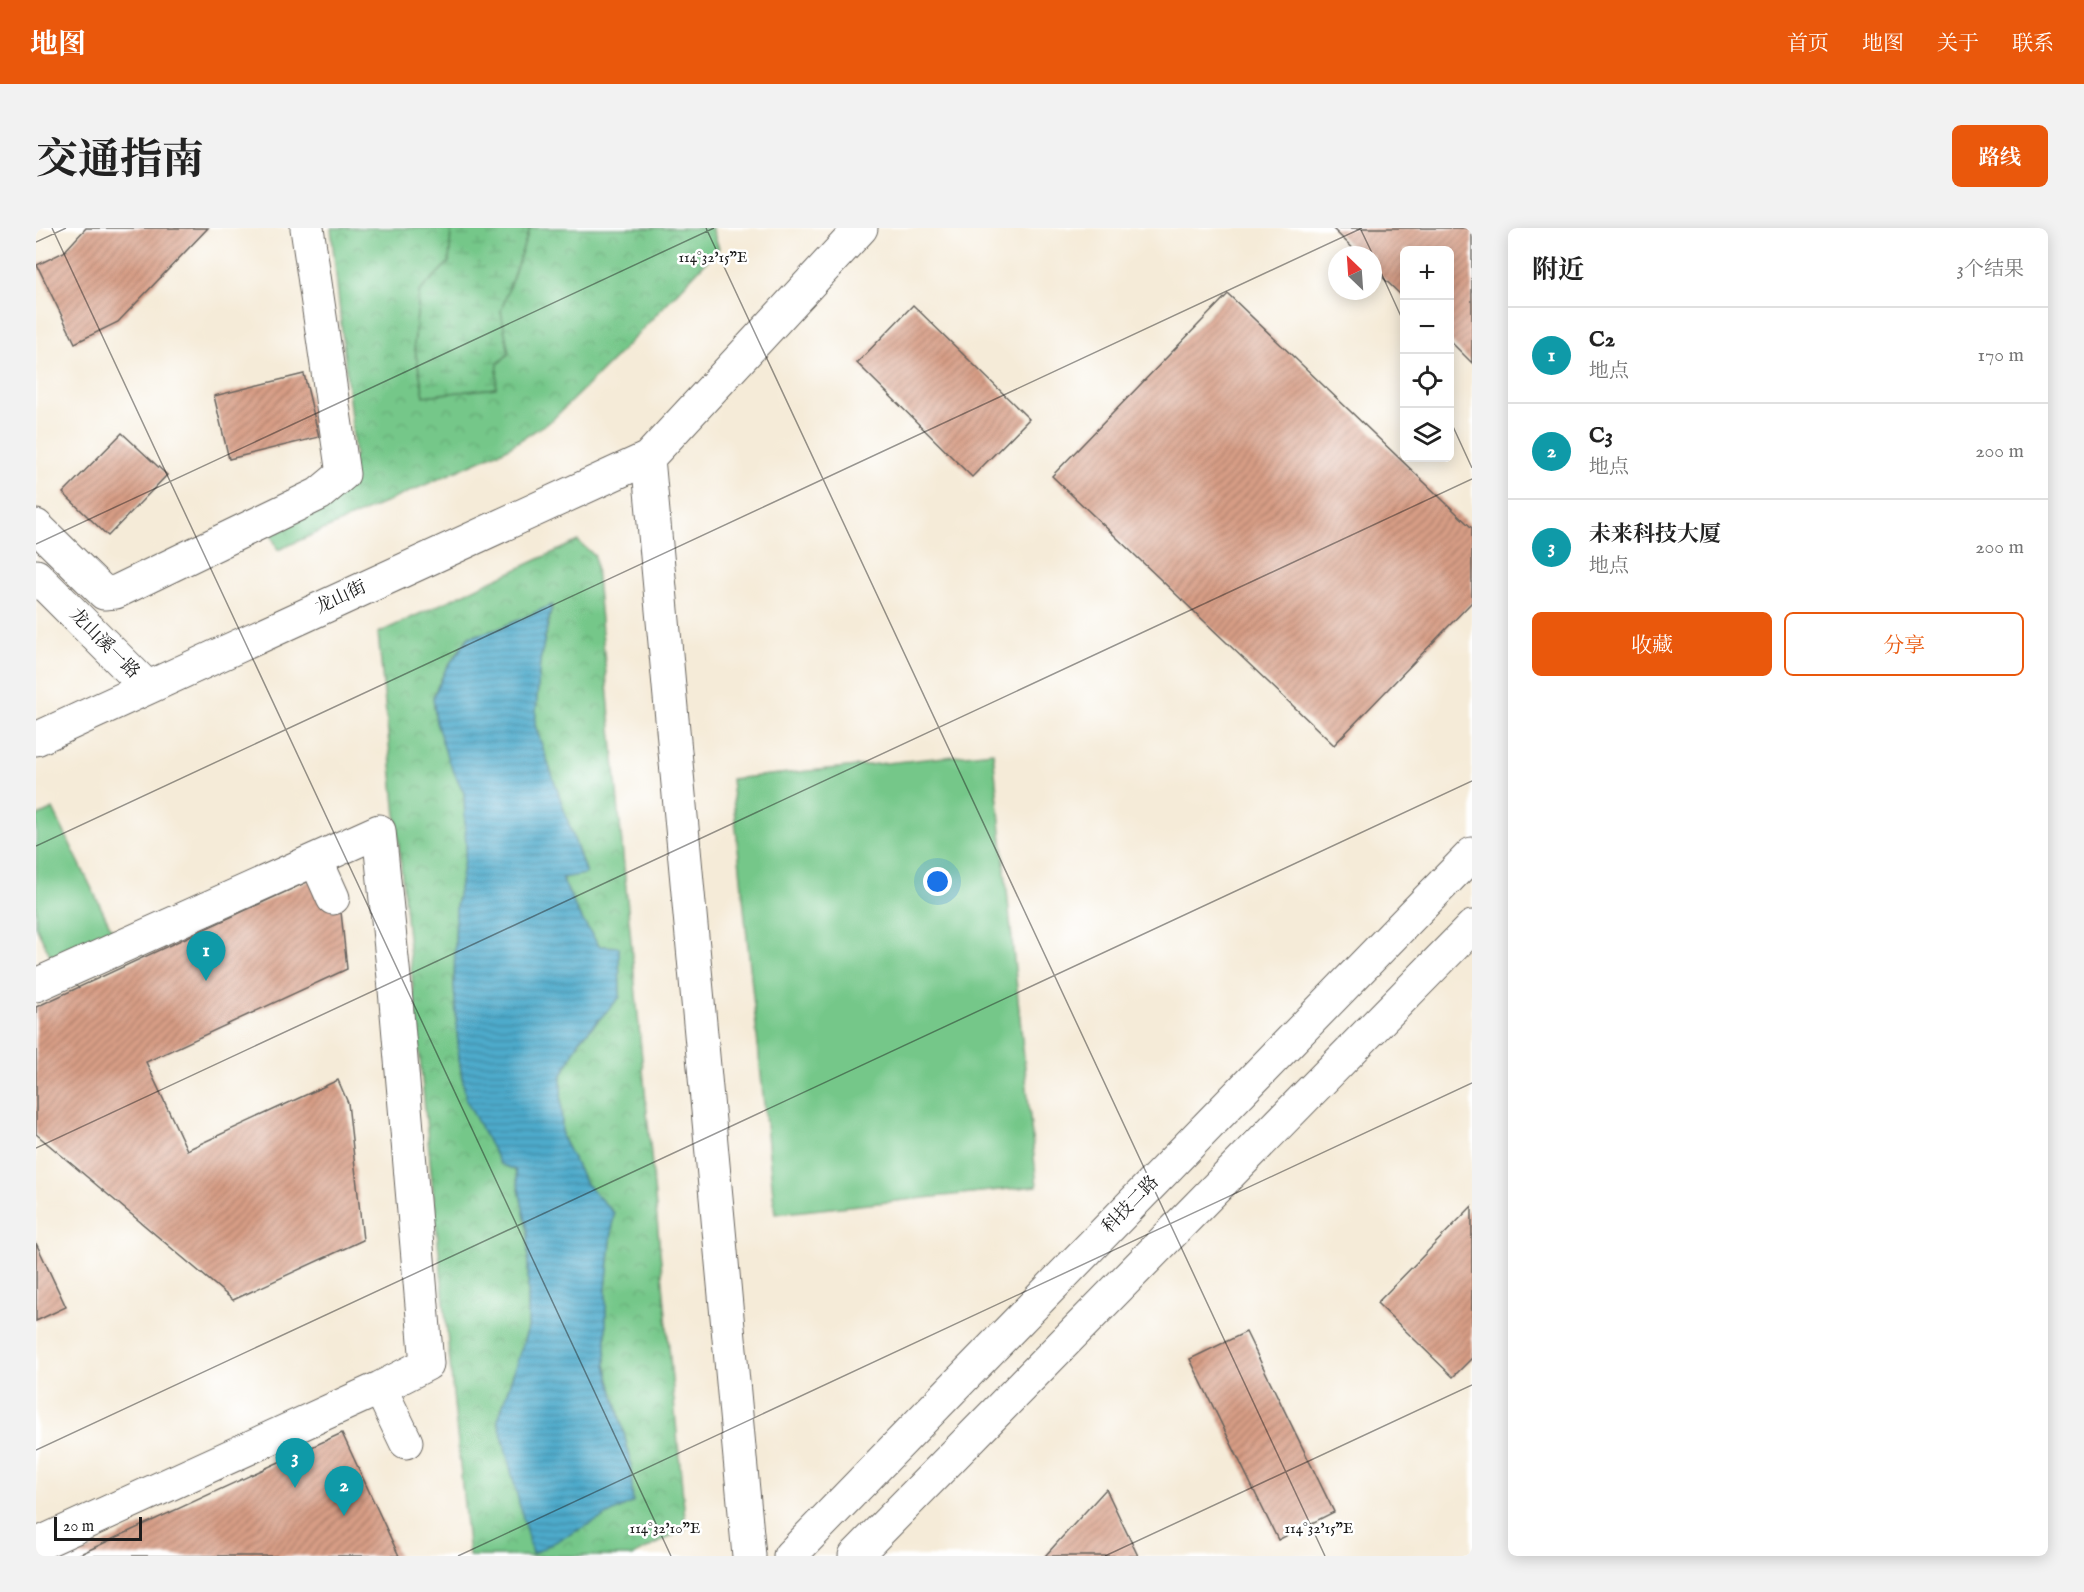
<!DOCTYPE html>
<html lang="zh">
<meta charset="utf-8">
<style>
:root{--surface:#fff;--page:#f2f2f2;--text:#222;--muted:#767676;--line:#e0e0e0;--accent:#ea580c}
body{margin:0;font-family:"IM FELL English","Noto Serif SC",serif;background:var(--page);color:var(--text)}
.controls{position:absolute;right:18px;top:18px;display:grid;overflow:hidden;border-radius:9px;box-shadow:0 3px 15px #0003}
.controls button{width:54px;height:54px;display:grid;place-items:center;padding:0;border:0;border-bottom:2px solid var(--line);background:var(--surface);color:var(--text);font:30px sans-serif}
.compass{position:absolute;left:1292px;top:18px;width:54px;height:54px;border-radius:50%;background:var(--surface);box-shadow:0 3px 15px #0003;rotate:335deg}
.scale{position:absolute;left:18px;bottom:15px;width:88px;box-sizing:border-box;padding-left:6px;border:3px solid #1c1c1c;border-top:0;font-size:16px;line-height:21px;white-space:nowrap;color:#1c1c1c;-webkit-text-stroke:4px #fff;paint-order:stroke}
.you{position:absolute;left:902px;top:654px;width:21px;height:21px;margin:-15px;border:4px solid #fff;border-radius:50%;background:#1a73e8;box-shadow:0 0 0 9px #1a73e833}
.badge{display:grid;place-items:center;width:39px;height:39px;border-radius:50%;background:var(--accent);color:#fff;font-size:20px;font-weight:700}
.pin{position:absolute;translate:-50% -50px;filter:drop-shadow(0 2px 3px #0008)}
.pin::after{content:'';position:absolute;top:32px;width:21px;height:18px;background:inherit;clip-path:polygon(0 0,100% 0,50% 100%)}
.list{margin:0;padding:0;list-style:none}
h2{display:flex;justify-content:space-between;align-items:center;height:78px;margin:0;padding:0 24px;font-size:26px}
h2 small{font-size:20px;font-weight:400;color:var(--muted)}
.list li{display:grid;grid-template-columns:39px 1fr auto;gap:18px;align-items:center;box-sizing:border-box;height:96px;padding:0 24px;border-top:2px solid var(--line)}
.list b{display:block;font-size:22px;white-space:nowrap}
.list p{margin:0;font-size:20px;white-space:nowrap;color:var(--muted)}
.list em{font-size:20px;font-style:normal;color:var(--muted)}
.actions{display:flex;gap:12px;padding:18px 24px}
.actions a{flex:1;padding:14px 0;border:2px solid var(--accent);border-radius:9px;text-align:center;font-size:21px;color:var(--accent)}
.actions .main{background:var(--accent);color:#fff}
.icon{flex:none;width:33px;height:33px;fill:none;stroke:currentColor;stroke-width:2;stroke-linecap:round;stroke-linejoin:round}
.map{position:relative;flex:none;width:1436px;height:1328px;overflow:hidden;border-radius:9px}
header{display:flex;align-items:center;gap:36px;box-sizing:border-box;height:84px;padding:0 30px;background:var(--accent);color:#fff}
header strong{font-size:28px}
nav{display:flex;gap:33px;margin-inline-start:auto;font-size:21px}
.intro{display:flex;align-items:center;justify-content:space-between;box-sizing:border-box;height:144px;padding:0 36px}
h1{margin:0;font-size:42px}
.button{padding:15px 27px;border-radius:9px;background:var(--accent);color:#fff;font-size:21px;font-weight:700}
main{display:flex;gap:36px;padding:0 36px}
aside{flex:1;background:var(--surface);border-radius:9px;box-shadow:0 3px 15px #0003}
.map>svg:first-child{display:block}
.grass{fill:#75c789;stroke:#487252;stroke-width:1.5}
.wetland{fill:url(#wetland-marsh);stroke:#487252;stroke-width:1.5}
.park{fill:url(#park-crowns);stroke:#487252;stroke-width:1.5;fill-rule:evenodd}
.water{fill:url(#water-rules);stroke:#346374;stroke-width:1.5}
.building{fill:url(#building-hatch)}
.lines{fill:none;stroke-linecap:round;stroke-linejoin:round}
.minor-casing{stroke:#68645e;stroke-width:35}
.minor{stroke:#fff;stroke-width:33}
.ticks{fill:none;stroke:#1c1c1c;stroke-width:1.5;stroke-opacity:0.45}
.labels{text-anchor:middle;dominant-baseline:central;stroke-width:5;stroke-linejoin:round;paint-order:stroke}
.street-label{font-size:18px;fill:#1c1c1c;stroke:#fff}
.ticks-label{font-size:15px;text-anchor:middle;fill:#1c1c1c;stroke:#fff;stroke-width:5;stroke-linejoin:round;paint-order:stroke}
</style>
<header>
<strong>地图</strong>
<nav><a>首页</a><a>地图</a><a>关于</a><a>联系</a></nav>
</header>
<div class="intro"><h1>交通指南</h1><a class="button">路线</a></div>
<main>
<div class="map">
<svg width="1436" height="1328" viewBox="0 0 1436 1328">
<defs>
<pattern id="wetland-marsh" width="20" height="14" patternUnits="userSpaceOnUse" patternTransform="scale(1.5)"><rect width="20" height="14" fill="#75c789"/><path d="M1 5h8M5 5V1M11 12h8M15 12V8" fill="none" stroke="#65aa76"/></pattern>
<pattern id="park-crowns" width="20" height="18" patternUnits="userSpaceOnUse" patternTransform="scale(1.5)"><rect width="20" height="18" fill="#75c789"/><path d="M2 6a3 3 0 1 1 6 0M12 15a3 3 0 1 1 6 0" fill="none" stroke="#65aa76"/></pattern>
<pattern id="water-rules" width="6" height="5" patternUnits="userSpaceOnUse" patternTransform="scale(1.5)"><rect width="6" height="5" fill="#4daacb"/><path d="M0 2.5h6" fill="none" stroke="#3f8aa4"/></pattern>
<pattern id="building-hatch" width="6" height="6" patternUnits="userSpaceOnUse" patternTransform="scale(1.5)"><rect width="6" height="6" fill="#d79d85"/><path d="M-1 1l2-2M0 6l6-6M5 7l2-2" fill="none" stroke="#ae7f6c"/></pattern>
</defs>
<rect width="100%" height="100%" fill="#fff"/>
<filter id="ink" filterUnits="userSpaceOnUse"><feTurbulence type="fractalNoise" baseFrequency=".0167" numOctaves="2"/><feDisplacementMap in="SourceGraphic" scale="12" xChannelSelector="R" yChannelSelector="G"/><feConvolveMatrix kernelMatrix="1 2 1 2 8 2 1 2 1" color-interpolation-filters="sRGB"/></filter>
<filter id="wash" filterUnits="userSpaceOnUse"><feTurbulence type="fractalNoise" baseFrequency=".008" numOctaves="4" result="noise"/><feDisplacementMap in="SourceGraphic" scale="24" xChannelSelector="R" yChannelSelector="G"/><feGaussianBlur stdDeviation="1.35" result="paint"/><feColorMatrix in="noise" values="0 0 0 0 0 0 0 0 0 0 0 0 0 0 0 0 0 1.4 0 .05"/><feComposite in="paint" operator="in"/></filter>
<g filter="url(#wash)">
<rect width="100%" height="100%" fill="#f5ebd8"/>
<path class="grass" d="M 957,524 L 1001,958 L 739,986 L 695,551 Z
M 17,581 L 76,702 L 16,731 L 0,698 L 0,589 Z"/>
<path class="wetland" d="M 415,0 L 494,0 L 465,83 L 473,125 L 462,136 L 460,160 L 388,168 L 378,117 L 383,64 L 413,34 Z"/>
<path class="park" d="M 295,0 L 415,0 L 413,34 L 383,64 L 378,117 L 388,168 L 460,160 L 462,136 L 473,125 L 465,83 L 494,0 L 676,0 L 683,20 L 578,131 L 516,192 L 470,221 L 242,322 L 227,288 L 319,228 Z
M 542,313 L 559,328 L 650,1301 L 597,1328 L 433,1328 L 342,405 ZM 516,377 L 504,433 L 499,497 L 550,646 L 526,650 L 542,685 L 563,718 L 583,719 L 584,769 L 544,812 L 525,849 L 526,909 L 550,956 L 578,985 L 570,1061 L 570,1137 L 594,1229 L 462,1192 L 492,1100 L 492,1004 L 479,942 L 430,872 L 423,831 L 418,758 L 420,679 L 430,620 L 428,565 L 400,494 L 397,468 L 410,441 L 433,409 L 462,401 Z"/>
<path class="water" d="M 516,377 L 504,433 L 499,497 L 550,646 L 526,650 L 542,685 L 563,718 L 583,719 L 584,769 L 544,812 L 525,849 L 526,909 L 550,956 L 578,985 L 570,1061 L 570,1137 L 594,1229 L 597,1274 L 496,1326 L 462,1192 L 492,1100 L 492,1004 L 479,942 L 464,936 L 430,872 L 423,831 L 418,758 L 420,679 L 430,620 L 428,565 L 412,532 L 400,494 L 397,469 L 410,441 L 433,409 L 462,401 Z"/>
<g id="blocks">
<path class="building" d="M 50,0 L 172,0 L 82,94 L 39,115 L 1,37 L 28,24 Z
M 1296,0 L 1436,0 L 1436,135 L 1414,113 L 1414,22 L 1368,22 L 1368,70 L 1337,40 L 1337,27 L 1324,27 Z
M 1192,66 L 1436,300 L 1436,374 L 1298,517 L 1016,248 Z
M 877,77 L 993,191 L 936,249 L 821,135 Z
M 268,146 L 283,209 L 193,231 L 178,168 Z
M 86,205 L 131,247 L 72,308 L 27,265 Z
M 299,641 L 301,646 L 311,741 L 110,834 L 151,922 L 302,852 L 312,875 L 327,1012 L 197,1072 L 0,906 L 0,779 Z
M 1436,978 L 1436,1130 L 1417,1149 L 1341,1075 Z
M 0,1015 L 30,1079 L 0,1093 Z
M 1210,1104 L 1298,1284 L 1242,1312 L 1154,1131 Z
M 306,1205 L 363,1328 L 40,1328 Z
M 1070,1261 L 1102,1328 L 1009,1328 Z"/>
</g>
</g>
<g filter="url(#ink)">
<use href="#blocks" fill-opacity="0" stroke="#68645e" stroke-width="1.5"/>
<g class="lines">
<defs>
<path id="minor" d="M 612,230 L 713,1328
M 0,298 L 68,365 L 80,364 L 283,266 L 307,246 L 271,0
M 0,348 L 111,459
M 0,511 L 612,230 L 825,0
M 280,632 L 297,670
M 0,757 L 343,603 L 358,750 L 391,1136 L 344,1160 L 0,1317
M 344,1160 L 370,1214
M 754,1328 L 1436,626
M 819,1328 L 1436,699"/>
</defs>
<use href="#minor" class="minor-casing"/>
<use href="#minor" class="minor"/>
</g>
</g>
<path class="ticks" d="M 16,0 L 635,1328M 670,0 L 1289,1328M 1324,0 L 1337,27M 0,14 L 30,0M 1337,27 L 1368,95M 1414,192 L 1436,240M 0,316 L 678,0M 0,618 L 1326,0M 0,920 L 1436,251M 0,1222 L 1436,553M 422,1328 L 1436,855M 1069,1328 L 1436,1157"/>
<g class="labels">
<g class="street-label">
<text transform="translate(305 370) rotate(-25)">龙山街</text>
<text transform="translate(68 416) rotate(45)">龙山溪一路</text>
<text transform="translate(1095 977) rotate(-46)">科技二路</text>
</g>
</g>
<g class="ticks-label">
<text x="677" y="34">114°32'15"E</text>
<text x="629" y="1305">114°32'10"E</text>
<text x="1283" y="1305">114°32'15"E</text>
</g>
</svg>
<div class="controls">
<button>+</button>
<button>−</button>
<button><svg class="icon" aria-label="locate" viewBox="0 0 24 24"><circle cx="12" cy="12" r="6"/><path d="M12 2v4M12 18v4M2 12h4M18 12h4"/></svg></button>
<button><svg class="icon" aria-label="layers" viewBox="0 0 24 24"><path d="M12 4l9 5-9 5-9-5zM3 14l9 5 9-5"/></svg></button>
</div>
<svg class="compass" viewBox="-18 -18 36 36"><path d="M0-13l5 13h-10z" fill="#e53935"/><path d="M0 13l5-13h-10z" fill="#767676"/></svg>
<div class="scale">20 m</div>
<div class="you"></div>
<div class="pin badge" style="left:170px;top:753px;background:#0f9aa8">1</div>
<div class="pin badge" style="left:308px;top:1288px;background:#0f9aa8">2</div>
<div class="pin badge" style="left:259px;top:1260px;background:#0f9aa8">3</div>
</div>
<aside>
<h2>附近<small>3个结果</small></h2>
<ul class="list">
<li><span class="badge" style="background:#0f9aa8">1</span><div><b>C2</b><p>地点</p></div><em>170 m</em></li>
<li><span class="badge" style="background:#0f9aa8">2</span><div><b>C3</b><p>地点</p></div><em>200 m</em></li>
<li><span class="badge" style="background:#0f9aa8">3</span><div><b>未来科技大厦</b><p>地点</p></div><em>200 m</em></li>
</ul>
<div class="actions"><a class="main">收藏</a><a>分享</a></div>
</aside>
</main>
